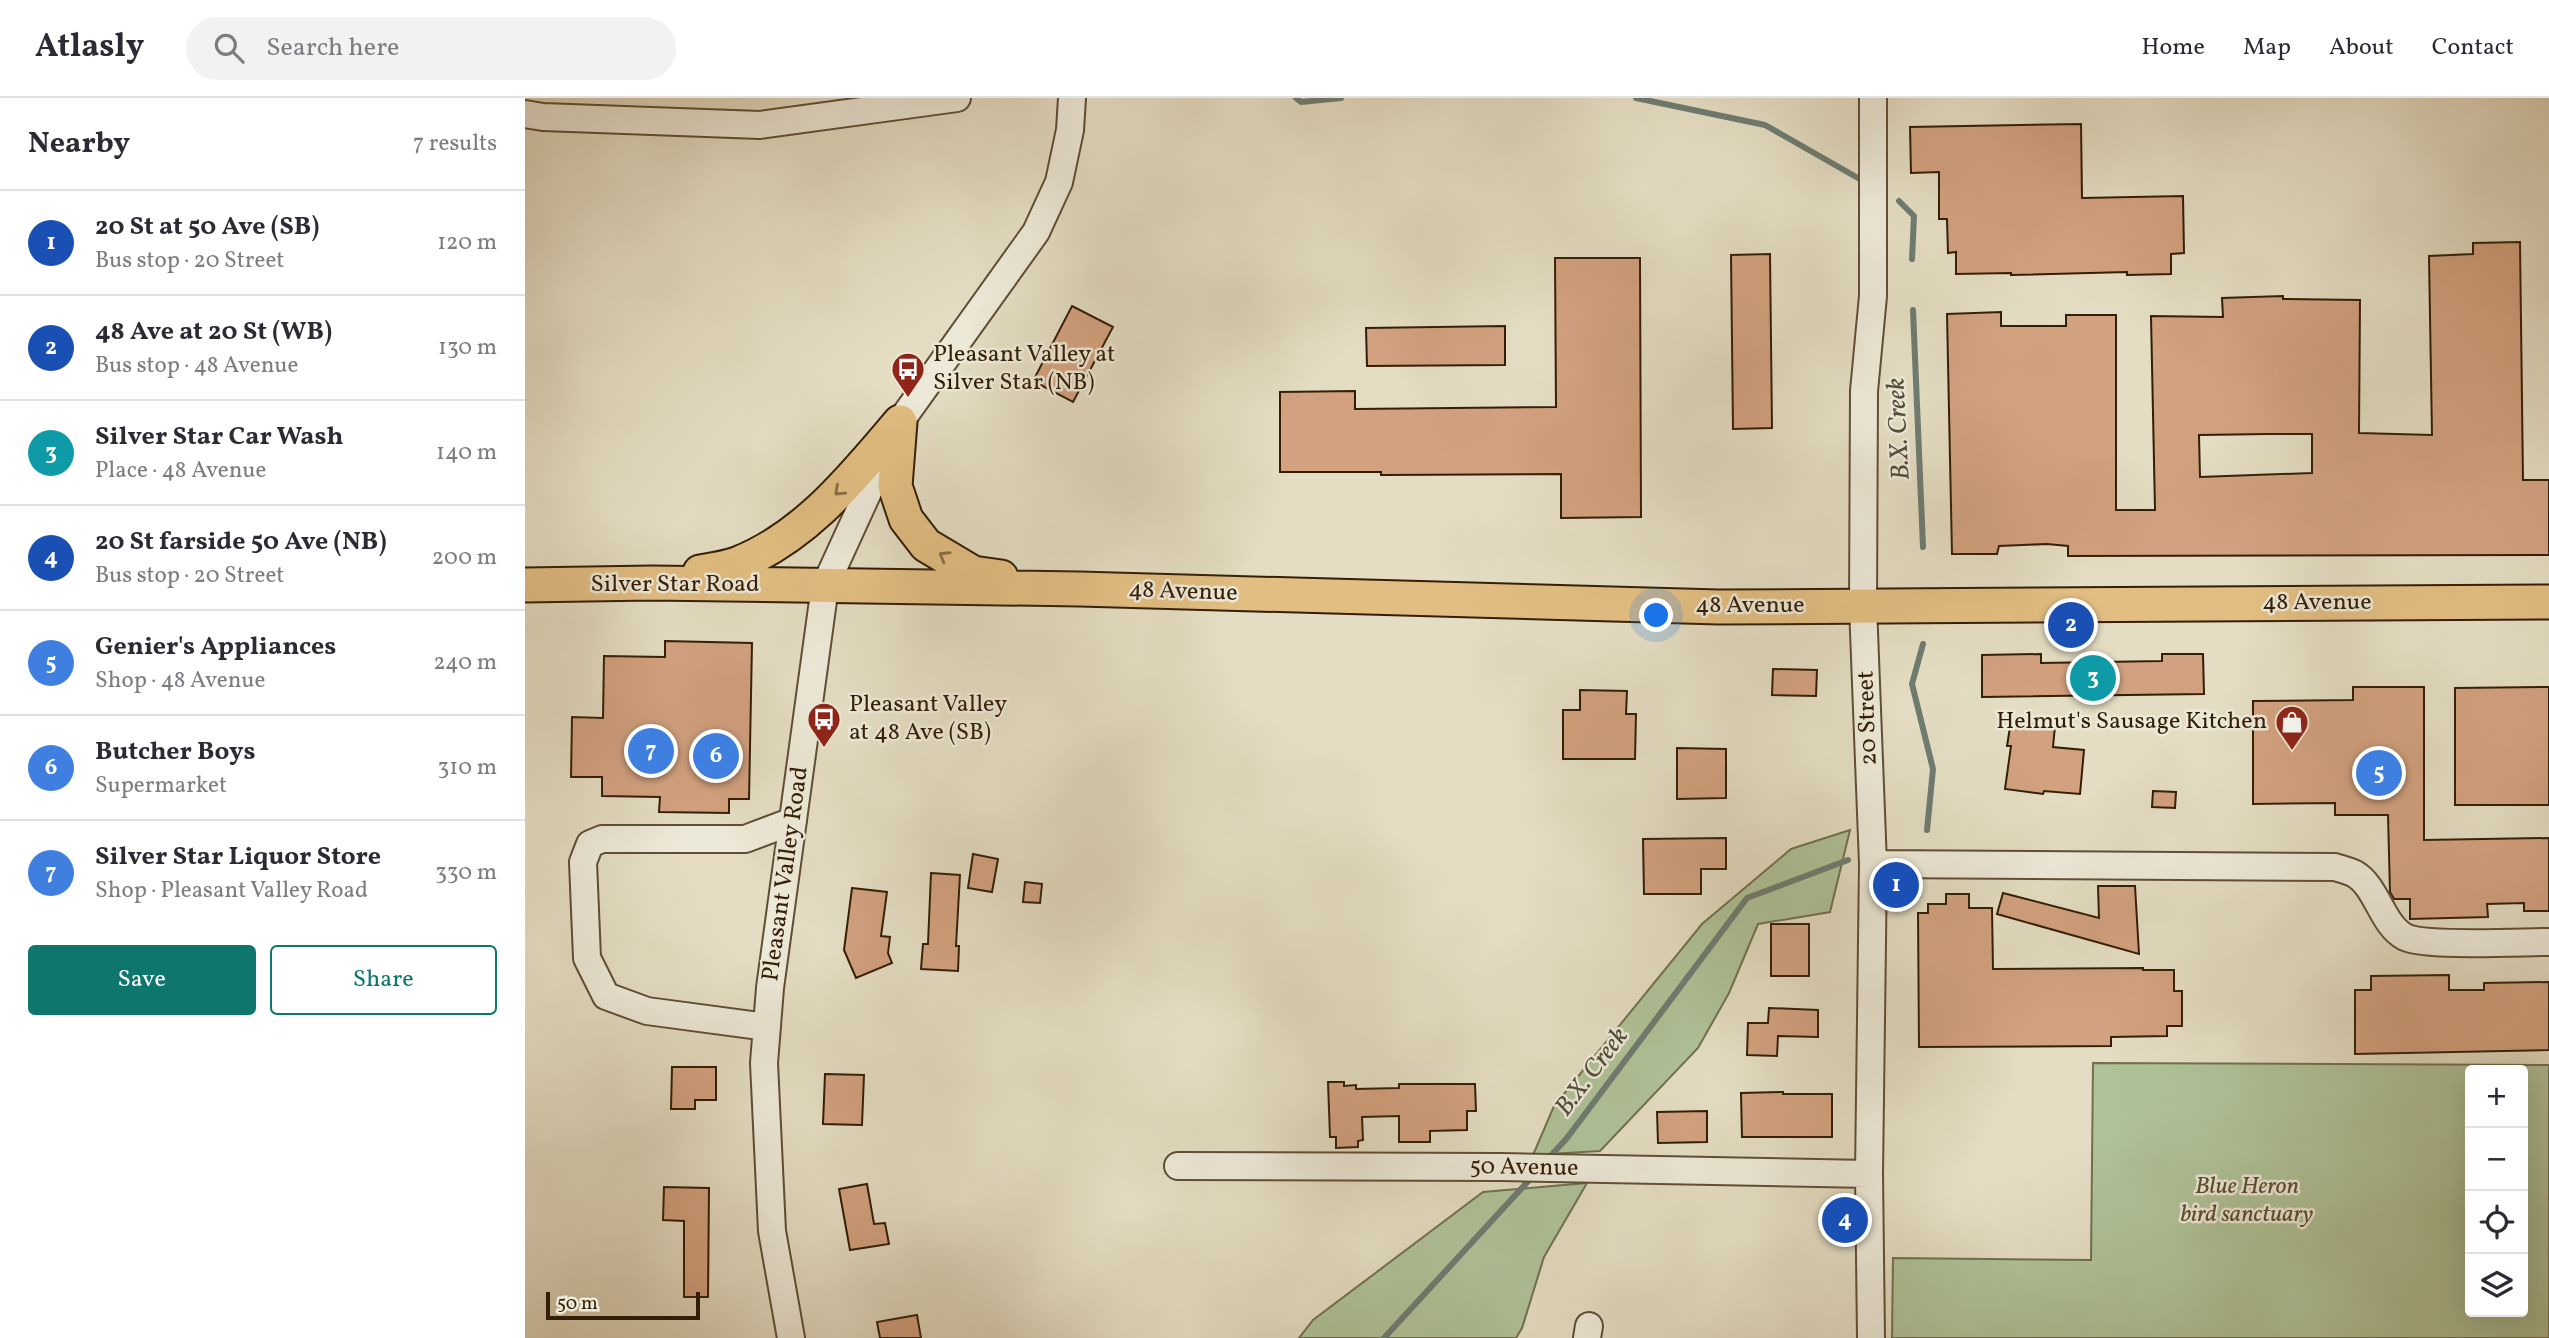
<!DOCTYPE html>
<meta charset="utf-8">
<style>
:root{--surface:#fff;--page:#f2f2f3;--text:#2b2b33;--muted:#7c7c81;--line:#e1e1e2;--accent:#0f766e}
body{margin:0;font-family:Vollkorn,serif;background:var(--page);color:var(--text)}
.controls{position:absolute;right:21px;bottom:21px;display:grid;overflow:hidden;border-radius:7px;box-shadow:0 7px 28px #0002}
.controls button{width:63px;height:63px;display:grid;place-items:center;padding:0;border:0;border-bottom:2px solid var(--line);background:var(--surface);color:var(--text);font:35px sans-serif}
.scale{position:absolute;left:21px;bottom:18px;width:154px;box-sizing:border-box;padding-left:7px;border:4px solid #331e07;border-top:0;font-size:19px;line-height:24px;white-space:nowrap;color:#331e07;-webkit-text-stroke:5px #ede9d8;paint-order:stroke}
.you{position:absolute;left:1132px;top:518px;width:24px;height:24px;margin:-18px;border:5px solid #fff;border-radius:50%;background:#1a73e8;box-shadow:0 0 0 10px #1a73e833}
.badge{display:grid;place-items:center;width:46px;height:46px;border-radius:50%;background:var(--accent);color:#fff;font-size:23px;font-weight:700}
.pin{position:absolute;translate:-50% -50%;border:4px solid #fff;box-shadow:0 2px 7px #0006}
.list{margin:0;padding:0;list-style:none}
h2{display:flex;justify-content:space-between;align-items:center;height:91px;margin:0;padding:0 28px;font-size:30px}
h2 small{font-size:23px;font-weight:400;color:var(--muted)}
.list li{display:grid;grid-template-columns:46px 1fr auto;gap:21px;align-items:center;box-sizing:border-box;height:105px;padding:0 28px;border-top:2px solid var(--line)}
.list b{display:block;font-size:26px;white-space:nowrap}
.list p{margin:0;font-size:23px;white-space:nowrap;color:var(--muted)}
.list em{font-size:23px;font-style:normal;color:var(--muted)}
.actions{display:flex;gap:14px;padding:21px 28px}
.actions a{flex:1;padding:16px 0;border:2px solid var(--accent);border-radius:7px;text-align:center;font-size:24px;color:var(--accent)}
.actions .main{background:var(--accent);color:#fff}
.icon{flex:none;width:38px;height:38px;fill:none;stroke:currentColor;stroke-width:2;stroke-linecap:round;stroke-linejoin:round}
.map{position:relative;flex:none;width:2024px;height:1240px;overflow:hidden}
header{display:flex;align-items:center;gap:42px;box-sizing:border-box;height:98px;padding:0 35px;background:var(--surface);border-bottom:2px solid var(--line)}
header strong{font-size:33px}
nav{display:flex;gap:38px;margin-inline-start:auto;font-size:24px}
.search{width:490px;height:63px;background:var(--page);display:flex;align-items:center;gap:18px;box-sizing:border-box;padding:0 24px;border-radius:38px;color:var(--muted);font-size:26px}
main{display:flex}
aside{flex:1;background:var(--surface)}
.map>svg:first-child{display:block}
.green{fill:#afc298;stroke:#717050;stroke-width:2;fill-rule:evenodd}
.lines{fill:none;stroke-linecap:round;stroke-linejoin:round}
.stream{stroke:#6e7c71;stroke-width:6}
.building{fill:#d2a17f;stroke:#331e07;stroke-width:2;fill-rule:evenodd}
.minor-casing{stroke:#5f4e36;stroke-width:30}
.major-casing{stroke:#331e07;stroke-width:37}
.minor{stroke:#ede9d8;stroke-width:26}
.major{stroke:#e2be82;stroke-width:33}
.oneway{stroke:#8a6e44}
.labels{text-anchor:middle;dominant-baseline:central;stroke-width:5;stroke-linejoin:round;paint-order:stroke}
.poi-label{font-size:24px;fill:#331e07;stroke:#ede9d8;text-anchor:start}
.street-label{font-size:24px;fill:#331e07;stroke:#ede9d8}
.park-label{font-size:24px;font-style:italic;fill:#584f32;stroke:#ede9d8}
.water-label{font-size:26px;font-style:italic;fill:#514d3c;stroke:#ede9d8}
</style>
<header>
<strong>Atlasly</strong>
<div class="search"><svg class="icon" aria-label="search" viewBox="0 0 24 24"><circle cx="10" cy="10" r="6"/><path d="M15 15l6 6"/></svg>Search here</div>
<nav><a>Home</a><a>Map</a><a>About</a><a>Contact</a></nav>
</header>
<main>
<aside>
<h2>Nearby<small>7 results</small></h2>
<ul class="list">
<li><span class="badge" style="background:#1a4fb4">1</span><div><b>20 St at 50 Ave (SB)</b><p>Bus stop · 20 Street</p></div><em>120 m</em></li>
<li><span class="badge" style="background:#1a4fb4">2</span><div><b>48 Ave at 20 St (WB)</b><p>Bus stop · 48 Avenue</p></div><em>130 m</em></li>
<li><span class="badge" style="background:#0f9aa8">3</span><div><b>Silver Star Car Wash</b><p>Place · 48 Avenue</p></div><em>140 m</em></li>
<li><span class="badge" style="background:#1a4fb4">4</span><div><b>20 St farside 50 Ave (NB)</b><p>Bus stop · 20 Street</p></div><em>200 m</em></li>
<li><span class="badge" style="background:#3f7fe0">5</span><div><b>Genier's Appliances</b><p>Shop · 48 Avenue</p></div><em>240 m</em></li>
<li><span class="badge" style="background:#3f7fe0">6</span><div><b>Butcher Boys</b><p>Supermarket</p></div><em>310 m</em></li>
<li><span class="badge" style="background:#3f7fe0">7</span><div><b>Silver Star Liquor Store</b><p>Shop · Pleasant Valley Road</p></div><em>330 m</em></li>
</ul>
<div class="actions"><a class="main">Save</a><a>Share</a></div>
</aside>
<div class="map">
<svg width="2024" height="1240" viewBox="0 0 2024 1240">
<rect width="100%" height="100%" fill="#e4ddc3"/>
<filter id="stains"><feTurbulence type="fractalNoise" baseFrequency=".00286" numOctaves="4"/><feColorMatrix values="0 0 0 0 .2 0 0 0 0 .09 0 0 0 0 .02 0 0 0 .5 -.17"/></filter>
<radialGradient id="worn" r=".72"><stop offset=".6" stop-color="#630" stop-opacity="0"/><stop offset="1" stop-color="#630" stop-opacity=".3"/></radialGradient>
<path class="green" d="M 1325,732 L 1305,814 L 1233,826 L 1204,895 L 1173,950 L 1075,1053 L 1008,1057 L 1029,1008 L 1177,826 L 1266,751 Z
M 1568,965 L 2024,967 L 2024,1240 L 1367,1240 L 1368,1160 L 1566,1162 ZM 1945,972 L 1998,972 L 1998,1214 L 1945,1214 Z
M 1062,1085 L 1019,1159 L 997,1230 L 991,1240 L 774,1240 L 788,1222 L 958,1094 Z"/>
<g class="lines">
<path class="stream" d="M 771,0 L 776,4 L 816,0
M 1111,0 L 1240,27 L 1340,84
M 1374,103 L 1389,118 L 1387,161
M 1388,212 L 1398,449
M 1398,546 L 1387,586 L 1408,671 L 1402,732
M 1021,1063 L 1042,1040 L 1222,800 L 1323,762
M 859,1240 L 1007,1079"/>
</g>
<path class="building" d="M 1556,26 L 1557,100 L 1658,98 L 1659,155 L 1646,156 L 1646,176 L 1602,177 L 1602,174 L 1486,177 L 1486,175 L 1431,176 L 1431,154 L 1423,155 L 1422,121 L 1414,121 L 1414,74 L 1386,75 L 1385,29 Z
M 1995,144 L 1998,382 L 2024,382 L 2024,457 L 1543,458 L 1543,448 L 1522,446 L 1474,448 L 1472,456 L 1427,456 L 1422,216 L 1476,214 L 1476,228 L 1541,228 L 1541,217 L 1591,217 L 1591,412 L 1630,412 L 1626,218 L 1698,219 L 1697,200 L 1758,198 L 1758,201 L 1835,202 L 1834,335 L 1907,337 L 1904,158 L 1948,156 L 1948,145 ZM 1743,336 L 1787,336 L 1787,375 L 1675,379 L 1674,337 Z
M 1245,156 L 1247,330 L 1208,331 L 1206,157 Z
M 1030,160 L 1115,160 L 1116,419 L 1036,420 L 1036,376 L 856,377 L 856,374 L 755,374 L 755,294 L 830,293 L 830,311 L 1031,309 Z
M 547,208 L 588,229 L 548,304 L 508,283 Z
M 980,228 L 980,267 L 842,268 L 841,230 Z
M 140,543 L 227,545 L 224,701 L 204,701 L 204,715 L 134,714 L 135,699 L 77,698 L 77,679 L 46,679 L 47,619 L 78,620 L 79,558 L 140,559 Z
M 1516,556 L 1516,565 L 1637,563 L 1637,556 L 1678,556 L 1679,596 L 1457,599 L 1457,557 Z
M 1248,571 L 1292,572 L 1291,598 L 1247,597 Z
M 1828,589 L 1899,589 L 1899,742 L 2024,740 L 2024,813 L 1999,813 L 1999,805 L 1962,806 L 1963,819 L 1885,821 L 1885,801 L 1869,801 L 1865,794 L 1863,717 L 1810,717 L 1810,705 L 1728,706 L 1728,603 L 1828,602 Z
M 2024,589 L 2024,707 L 1930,707 L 1930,590 Z
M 1055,592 L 1102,593 L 1101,616 L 1111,616 L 1110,661 L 1038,661 L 1038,612 L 1055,612 Z
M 1486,623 L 1530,628 L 1528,649 L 1559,652 L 1555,696 L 1519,693 L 1518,696 L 1480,691 L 1486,648 L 1482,648 Z
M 1152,650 L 1201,651 L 1201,700 L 1152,701 Z
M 1628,693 L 1651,694 L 1650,710 L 1627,709 Z
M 1201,740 L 1201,771 L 1176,771 L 1176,796 L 1119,796 L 1118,741 Z
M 448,756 L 473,761 L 467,794 L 443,790 Z
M 406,775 L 435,777 L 431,848 L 434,848 L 433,873 L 396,871 L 398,846 L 403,846 Z
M 500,784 L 517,786 L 515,805 L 498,804 Z
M 1573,788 L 1610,788 L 1614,856 L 1472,816 L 1478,795 L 1574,820 Z
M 327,790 L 362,794 L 356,838 L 365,839 L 363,855 L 367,865 L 331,880 L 319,852 Z
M 1421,796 L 1444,796 L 1444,810 L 1467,810 L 1468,871 L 1618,870 L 1618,872 L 1649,872 L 1649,893 L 1657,893 L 1657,928 L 1642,928 L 1642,938 L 1586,939 L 1586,948 L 1394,949 L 1393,815 L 1403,815 L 1403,806 L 1421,806 Z
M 1246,826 L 1284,826 L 1284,878 L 1246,878 Z
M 1924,877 L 1924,892 L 1959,892 L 1959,885 L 2024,884 L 2024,952 L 1830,956 L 1830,892 L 1846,892 L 1846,878 Z
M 1244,910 L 1293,912 L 1293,939 L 1253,938 L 1252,958 L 1222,957 L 1223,925 L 1243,925 Z
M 147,969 L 191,969 L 191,1002 L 170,1002 L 170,1011 L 146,1011 Z
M 300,976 L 339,977 L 337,1027 L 298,1026 Z
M 803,984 L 819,984 L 819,988 L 831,987 L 831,991 L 874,990 L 874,986 L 950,986 L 951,1013 L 942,1013 L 942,1032 L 905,1033 L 905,1044 L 874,1044 L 874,1018 L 837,1019 L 838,1042 L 833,1043 L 833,1049 L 811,1050 L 811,1039 L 805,1039 Z
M 1258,994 L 1258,996 L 1307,996 L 1307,1039 L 1217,1039 L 1216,995 Z
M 1182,1013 L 1182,1044 L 1133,1045 L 1132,1014 Z
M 342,1086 L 349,1126 L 360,1125 L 364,1146 L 325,1152 L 314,1091 Z
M 139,1089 L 184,1090 L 183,1199 L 159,1199 L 159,1123 L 138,1122 Z
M 392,1217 L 396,1240 L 355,1240 L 352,1224 Z"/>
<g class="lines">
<defs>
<path id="minor" d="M 0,16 L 18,19 L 235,27 L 432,0
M 1348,766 L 1810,769 C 1816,771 1824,773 1830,776 C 1852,789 1857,827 1880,839 C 1899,849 1996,844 2024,844
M 242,929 L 122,913 L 81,898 L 62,860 L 58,764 L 65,746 L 77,741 L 220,741 L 268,723
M 653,1068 L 976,1069 L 1344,1076
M 266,1240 L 247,1133 L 239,965 L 245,890 L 300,488 L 375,324 L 511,134 L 534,84 L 545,32 L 547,0
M 1062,1240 L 1064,1228
M 1346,1240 L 1344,1076 L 1348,766 L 1338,508 L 1339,293 L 1348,198 L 1348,0"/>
<path id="major" d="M 375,324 L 370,388 L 381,421 L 401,447 L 448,475 L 476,479
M 175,474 C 187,472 201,470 212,466 C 281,439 329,378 375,324
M 0,487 L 127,485 L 555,491 L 1194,509 L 2024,504"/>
</defs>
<use href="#minor" class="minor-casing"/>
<use href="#major" class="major-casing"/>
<use href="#minor" class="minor"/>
<use href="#major" class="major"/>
</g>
<defs><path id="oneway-chevron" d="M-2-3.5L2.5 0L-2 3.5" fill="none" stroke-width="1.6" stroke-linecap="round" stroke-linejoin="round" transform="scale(1.75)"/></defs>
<g class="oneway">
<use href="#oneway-chevron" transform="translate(314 393) rotate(137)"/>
<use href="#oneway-chevron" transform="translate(419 458) rotate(-149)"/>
</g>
<defs>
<symbol id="bus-pin" viewBox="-11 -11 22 30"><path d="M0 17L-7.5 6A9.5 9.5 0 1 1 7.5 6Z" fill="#8f2418" stroke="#ede9d8"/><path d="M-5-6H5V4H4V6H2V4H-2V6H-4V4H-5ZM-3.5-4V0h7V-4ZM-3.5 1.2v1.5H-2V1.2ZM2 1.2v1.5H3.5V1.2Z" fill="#fff"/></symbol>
<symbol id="shop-pin" viewBox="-11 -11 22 30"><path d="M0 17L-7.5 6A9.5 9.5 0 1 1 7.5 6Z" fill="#8f2418" stroke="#ede9d8"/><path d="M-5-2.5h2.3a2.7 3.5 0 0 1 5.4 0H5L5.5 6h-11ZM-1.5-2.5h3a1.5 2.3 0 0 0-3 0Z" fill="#fff"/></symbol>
</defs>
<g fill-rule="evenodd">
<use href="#bus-pin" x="364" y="252" width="38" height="52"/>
<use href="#bus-pin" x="280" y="602" width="38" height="52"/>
<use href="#shop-pin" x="1748" y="605" width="38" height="52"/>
</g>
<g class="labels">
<g class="poi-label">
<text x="408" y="257">Pleasant Valley at<tspan x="408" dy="28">Silver Star (NB)</tspan></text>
<text x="324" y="607">Pleasant Valley<tspan x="324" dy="28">at 48 Ave (SB)</tspan></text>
<text x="1742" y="624" text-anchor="end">Helmut's Sausage Kitchen</text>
</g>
<g class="street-label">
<text x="150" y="487">Silver Star Road</text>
<text transform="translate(658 494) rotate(2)">48 Avenue</text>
<text x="1792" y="505">48 Avenue</text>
<text x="1225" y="508">48 Avenue</text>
<text transform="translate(1343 620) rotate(-92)">20 Street</text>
<text transform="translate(261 776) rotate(-82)">Pleasant Valley Road</text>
<text transform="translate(999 1070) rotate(1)">50 Avenue</text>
</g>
<g class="park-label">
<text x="1722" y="1089">Blue Heron<tspan x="1722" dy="28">bird sanctuary</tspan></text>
</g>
<g class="water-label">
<text transform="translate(1374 331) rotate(-93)">B.X. Creek</text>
<text transform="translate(1067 974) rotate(-53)">B.X. Creek</text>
</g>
</g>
<rect width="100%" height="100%" filter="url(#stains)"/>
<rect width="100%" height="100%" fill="url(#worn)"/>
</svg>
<div class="controls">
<button>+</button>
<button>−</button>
<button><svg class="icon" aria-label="locate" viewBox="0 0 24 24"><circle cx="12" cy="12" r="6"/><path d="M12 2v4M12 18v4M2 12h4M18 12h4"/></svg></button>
<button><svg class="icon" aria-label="layers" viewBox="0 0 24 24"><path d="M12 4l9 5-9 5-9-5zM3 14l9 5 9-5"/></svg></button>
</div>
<div class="scale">50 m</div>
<div class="you"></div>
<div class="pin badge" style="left:1371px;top:787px;background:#1a4fb4">1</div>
<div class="pin badge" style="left:1546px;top:527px;background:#1a4fb4">2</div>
<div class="pin badge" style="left:1568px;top:580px;background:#0f9aa8">3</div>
<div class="pin badge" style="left:1320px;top:1122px;background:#1a4fb4">4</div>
<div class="pin badge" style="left:1854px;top:675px;background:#3f7fe0">5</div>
<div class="pin badge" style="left:191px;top:658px;background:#3f7fe0">6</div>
<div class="pin badge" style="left:126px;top:653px;background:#3f7fe0">7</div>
</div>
</main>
